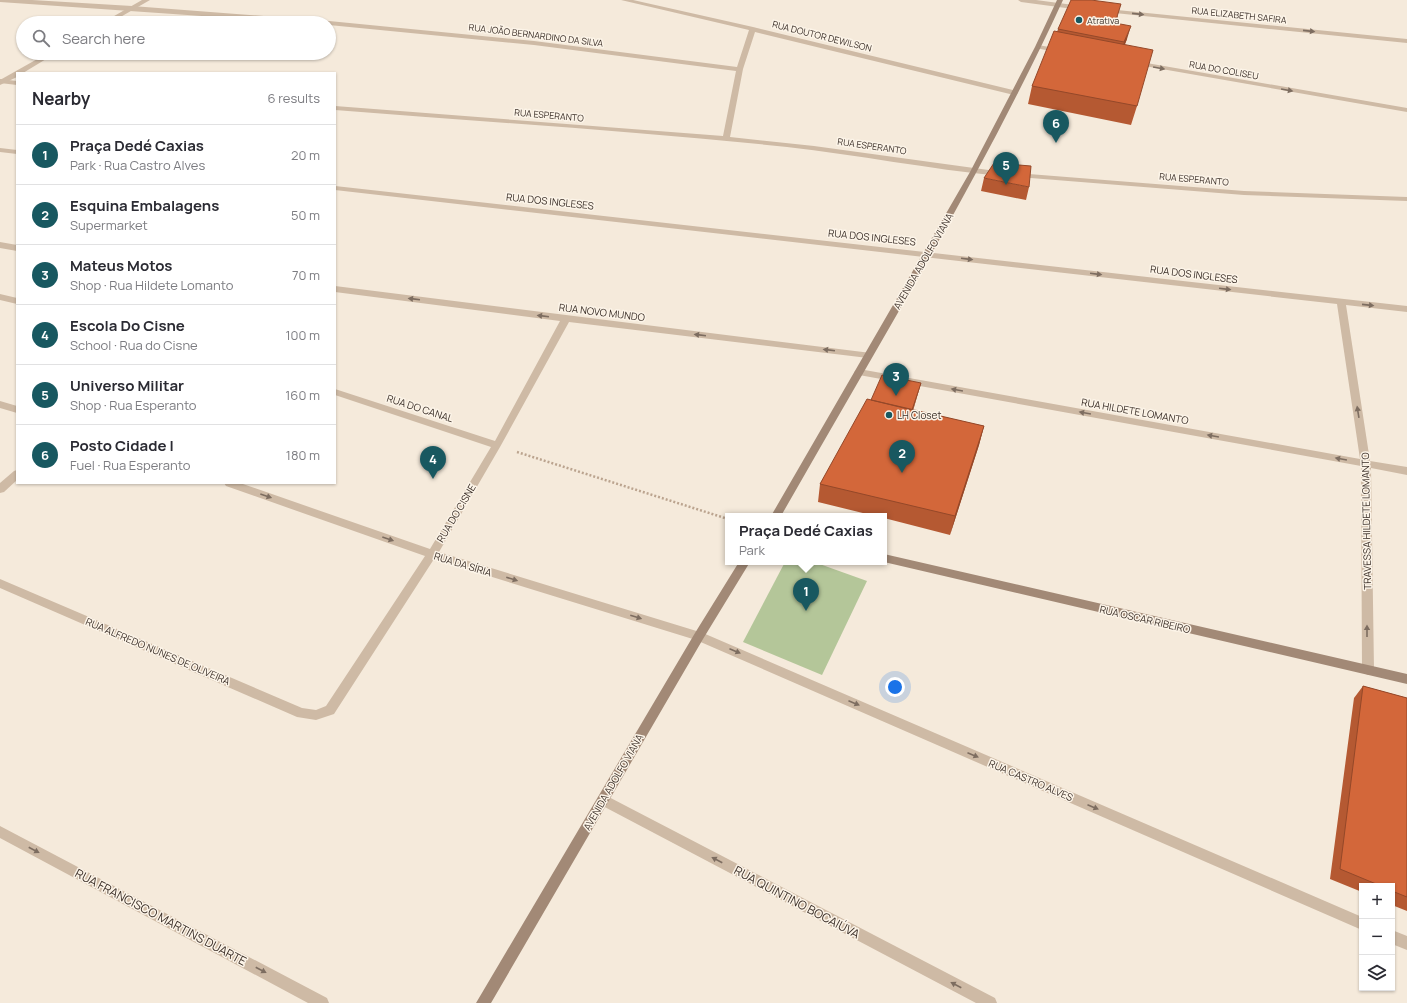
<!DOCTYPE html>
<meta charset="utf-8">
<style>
:root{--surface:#fff;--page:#f7f7f7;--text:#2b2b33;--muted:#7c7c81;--line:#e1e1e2;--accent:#185860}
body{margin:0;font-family:Manrope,sans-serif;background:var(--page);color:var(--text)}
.controls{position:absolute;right:12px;bottom:12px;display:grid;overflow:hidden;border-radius:0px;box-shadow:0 1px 3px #0004}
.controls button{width:36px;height:36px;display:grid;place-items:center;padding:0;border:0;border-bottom:1px solid var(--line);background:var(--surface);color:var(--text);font:20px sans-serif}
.you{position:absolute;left:895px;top:687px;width:14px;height:14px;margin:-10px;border:3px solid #fff;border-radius:50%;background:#1a73e8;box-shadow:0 0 0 6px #1a73e833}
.badge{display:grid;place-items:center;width:26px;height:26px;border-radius:50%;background:var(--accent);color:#fff;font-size:13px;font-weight:700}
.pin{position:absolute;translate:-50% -33px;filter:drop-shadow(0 1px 2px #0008)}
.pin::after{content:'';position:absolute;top:21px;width:14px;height:12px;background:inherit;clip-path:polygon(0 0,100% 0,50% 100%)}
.popup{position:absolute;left:725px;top:513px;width:162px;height:52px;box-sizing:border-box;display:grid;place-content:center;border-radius:0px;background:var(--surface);filter:drop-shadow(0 1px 3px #0005);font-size:13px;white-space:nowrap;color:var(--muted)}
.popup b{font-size:15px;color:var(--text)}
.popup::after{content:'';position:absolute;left:50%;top:100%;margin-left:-8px;border:8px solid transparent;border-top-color:var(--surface)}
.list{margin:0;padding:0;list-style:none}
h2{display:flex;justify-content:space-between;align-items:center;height:52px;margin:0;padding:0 16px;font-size:17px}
h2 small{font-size:13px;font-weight:400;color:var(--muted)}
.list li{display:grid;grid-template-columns:26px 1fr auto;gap:12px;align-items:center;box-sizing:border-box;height:60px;padding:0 16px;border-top:1px solid var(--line)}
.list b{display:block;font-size:15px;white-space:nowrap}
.list p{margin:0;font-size:13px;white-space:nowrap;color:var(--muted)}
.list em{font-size:13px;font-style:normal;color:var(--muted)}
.icon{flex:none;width:22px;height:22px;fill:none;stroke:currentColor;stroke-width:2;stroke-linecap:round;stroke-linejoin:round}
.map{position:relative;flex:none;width:1407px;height:1003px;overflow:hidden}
.search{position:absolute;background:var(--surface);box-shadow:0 1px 3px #0004;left:16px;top:16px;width:320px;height:44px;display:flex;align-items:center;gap:10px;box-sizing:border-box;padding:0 14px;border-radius:22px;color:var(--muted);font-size:15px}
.panel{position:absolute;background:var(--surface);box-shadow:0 1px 3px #0004;left:16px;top:72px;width:320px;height:412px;border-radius:0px}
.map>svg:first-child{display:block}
.green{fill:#b4c699}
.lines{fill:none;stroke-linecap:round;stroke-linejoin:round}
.path{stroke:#bba48f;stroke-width:2.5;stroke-dasharray:2 2;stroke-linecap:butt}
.service{fill:#cebaa5;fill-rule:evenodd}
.minor{fill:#cebaa5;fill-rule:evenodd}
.tertiary{fill:#cebaa5;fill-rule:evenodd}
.secondary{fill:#a28976;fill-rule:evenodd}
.wall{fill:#b55932}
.shaded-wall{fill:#944829}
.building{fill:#d3673a;stroke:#944829}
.oneway{fill:#7d6d60}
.poi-dot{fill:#185860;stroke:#fcf4e8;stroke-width:1.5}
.labels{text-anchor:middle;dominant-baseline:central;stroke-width:3;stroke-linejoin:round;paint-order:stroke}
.far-street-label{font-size:9px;fill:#3a2e27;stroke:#fcf4e8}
.far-poi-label{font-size:9px;fill:#3a2e27;stroke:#fcf4e8;text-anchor:start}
.street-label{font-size:10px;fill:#3a2e27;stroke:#fcf4e8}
.poi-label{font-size:10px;fill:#3a2e27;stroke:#fcf4e8;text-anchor:start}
.near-street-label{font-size:12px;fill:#3a2e27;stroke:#fcf4e8}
</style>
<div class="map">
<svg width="1407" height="1003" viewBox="0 0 1407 1003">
<rect width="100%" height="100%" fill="#f5eadb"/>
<path class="green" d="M 785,562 L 814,562 L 867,581 L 822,675 L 743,642 Z"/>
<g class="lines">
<path class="path" d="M 517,452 L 728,519"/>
<path class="service" d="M 17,470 L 17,480 L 4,492 L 0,493 L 0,483 L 14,471 Z"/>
<path class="minor" d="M 0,0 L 32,0 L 132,6 L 329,21 L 534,41 L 737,67 L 749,30 L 621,0 L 633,0 L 753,27 L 1017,91 L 1018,93 L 1014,95 L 755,32 L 743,69 L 730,137 L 814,146 L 1003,172 L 1003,176 L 1000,176 C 929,169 858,155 787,147 C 637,131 486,122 335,110 L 335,106 L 723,136 L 736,71 L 534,45 L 329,25 L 329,23 L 303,23 L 0,2 Z
M 1018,0 L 1036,0 L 1081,6 L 1084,8 L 1081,10 L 1021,2 Z
M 1107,9 L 1407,39 L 1407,43 L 1105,12 L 1105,10 Z
M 1038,45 L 1060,49 L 1063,51 L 1060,53 L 1036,48 L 1036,46 Z
M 1135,61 L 1407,108 L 1407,112 L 1133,64 L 1133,62 Z
M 0,79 L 17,81 L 17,85 L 0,83 Z
M 0,148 L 17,150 L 17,154 L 0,152 Z
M 1015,173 L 1244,191 L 1407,197 L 1407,201 L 1244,195 L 1018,177 L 1015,177 Z
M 335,186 L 1407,306 L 1407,312 L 1346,305 L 1370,461 L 1407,467 L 1407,475 L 1371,468 L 1374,670 L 1372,673 L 1368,675 L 1364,673 L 1362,670 L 1361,466 L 859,375 L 854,372 L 859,369 L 1360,459 L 1337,304 L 335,190 Z
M 0,242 L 17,245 L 17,251 L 0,248 Z
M 335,286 L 871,353 L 872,355 L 868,358 L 569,322 L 500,447 L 439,552 L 703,633 L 1362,917 L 1362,930 L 696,640 L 434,559 L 334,714 L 316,720 L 297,717 L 0,588 L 0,579 L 302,708 L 316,710 L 326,706 L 425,556 L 226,486 L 224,483 L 240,483 L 430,549 L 491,447 L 335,395 L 335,389 L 495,441 L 560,321 L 335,292 Z
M 0,294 L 17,298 L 17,304 L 0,300 Z
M 0,401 L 17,406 L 17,413 L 0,408 Z
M 603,794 L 995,998 L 997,1003 L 976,1003 L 599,804 L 597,800 L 599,796 Z
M 0,826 L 327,998 L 329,1003 L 308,1003 L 0,838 Z
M 1392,930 L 1407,936 L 1407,950 L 1392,944 Z"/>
<path class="tertiary" d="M 142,0 L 150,0 L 110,23 L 102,23 Z
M 48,53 L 56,53 L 23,73 L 17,73 L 17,77 L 0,85 L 0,80 Z"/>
<path class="secondary" d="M 1057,0 L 1063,0 C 981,178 878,345 781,516 L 771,516 L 970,172 L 1035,47 Z
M 884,554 L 1407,674 L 1407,684 L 884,562 Z
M 739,562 L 750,562 L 703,639 L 491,1003 L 476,1003 L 695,633 Z"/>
</g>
<path class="wall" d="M 1118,16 L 1115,23 L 1127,39 L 1125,44 L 1137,106 L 1131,125 L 1028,104 L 1032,86 L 1057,32 L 1058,29 Z
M 984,178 L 1029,187 L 1026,200 L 981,191 Z
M 921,383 L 919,390 L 913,410 L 984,426 L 979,445 L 950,535 L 884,518 L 884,516 L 875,516 L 818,502 L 820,484 L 871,400 Z
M 1363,686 L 1407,698 L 1407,911 L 1392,905 L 1392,886 L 1362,886 L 1362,892 L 1330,879 L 1354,698 Z"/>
<path class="shaded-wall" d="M 1131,26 L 1127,39 L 1121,54 L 1124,42 Z
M 921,383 L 919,390 L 908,428 L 909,422 Z
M 984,426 L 979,445 L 950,535 L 955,516 Z"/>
<path class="building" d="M 1071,0 L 1091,0 L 1121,4 L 1115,23 L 1131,26 L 1124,42 L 1058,29 Z
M 1054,31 L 1153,50 L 1137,106 L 1032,86 Z
M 994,163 L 1031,166 L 1029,187 L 984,178 Z
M 882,375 L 921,383 L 912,410 L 871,400 Z
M 867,399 L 984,426 L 955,516 L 820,484 Z
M 1363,686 L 1407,698 L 1407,897 L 1392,891 L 1392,886 L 1381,886 L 1340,869 Z"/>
<defs><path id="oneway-solid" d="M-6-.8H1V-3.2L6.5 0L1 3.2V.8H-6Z"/></defs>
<g class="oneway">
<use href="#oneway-solid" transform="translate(1138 14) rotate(6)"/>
<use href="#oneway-solid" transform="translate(1309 31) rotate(6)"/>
<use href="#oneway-solid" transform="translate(1159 68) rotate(10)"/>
<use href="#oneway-solid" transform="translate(1287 90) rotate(10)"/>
<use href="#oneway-solid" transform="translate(967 259) rotate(7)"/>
<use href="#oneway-solid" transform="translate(1096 274) rotate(7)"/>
<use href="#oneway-solid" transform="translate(1225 289) rotate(7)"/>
<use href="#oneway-solid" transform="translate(414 299) rotate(-173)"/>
<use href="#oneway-solid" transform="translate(1368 305) rotate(6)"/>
<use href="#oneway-solid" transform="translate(543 316) rotate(-173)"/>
<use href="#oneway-solid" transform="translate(700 335) rotate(-173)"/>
<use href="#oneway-solid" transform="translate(829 350) rotate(-173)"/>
<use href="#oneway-solid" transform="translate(957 390) rotate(-170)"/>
<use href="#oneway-solid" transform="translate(1358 412) rotate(-99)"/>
<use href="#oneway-solid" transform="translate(1085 413) rotate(-170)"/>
<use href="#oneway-solid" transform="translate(1213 436) rotate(-170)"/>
<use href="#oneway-solid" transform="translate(1341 459) rotate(-170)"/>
<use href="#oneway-solid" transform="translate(266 496) rotate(19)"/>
<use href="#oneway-solid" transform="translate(388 539) rotate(19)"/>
<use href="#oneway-solid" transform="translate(512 579) rotate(17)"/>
<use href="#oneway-solid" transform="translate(636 617) rotate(17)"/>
<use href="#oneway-solid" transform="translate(1367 631) rotate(-90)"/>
<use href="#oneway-solid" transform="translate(735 651) rotate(23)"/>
<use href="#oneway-solid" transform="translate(854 703) rotate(23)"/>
<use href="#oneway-solid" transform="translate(973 755) rotate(23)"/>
<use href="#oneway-solid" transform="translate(1093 807) rotate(23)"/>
<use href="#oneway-solid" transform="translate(34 850) rotate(28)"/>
<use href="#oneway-solid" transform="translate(717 860) rotate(-152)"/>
<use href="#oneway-solid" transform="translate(261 970) rotate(28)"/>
<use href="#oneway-solid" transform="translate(956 985) rotate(-152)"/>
</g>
<g class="poi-dot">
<circle cx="1079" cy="20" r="4"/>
<circle cx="889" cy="415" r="4"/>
</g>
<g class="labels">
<g class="far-street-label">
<text transform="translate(1239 15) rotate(6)">RUA ELIZABETH SAFIRA</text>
<text transform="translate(536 35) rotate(7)">RUA JOÃO BERNARDINO DA SILVA</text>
<text transform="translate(822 36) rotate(14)">RUA DOUTOR DEWILSON</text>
<text transform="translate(1224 70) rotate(10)">RUA DO COLISEU</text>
<text transform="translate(549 115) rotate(5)">RUA ESPERANTO</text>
<text transform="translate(872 146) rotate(8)">RUA ESPERANTO</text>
<text transform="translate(1194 179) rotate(5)">RUA ESPERANTO</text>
</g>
<g class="far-poi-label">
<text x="1087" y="20">Atrativa</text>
</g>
<g class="street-label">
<text transform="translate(550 201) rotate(6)">RUA DOS INGLESES</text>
<text transform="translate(872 237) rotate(6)">RUA DOS INGLESES</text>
<text transform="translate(923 261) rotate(-60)">AVENIDA ADOLFO VIANA</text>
<text transform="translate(1194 274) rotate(7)">RUA DOS INGLESES</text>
<text transform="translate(602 312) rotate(7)">RUA NOVO MUNDO</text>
<text transform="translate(420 408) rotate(18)">RUA DO CANAL</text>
<text transform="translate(1135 411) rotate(10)">RUA HILDETE LOMANTO</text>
<text transform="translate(456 513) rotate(-59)">RUA DO CISNE</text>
<text transform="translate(1366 521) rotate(-91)">TRAVESSA HILDETE LOMANTO</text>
<text transform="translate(463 564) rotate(17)">RUA DA SÍRIA</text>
<text transform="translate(1145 619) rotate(13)">RUA OSCAR RIBEIRO</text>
<text transform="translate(158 651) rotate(23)">RUA ALFREDO NUNES DE OLIVEIRA</text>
<text transform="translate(1031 780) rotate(23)">RUA CASTRO ALVES</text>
<text transform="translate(613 782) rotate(-60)">AVENIDA ADOLFO VIANA</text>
</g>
<g class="poi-label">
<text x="897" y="415">LH Closet</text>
</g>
<g class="near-street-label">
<text transform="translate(797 902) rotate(28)">RUA QUINTINO BOCAIÚVA</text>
<text transform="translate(161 917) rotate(28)">RUA FRANCISCO MARTINS DUARTE</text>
</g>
</g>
</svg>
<div class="controls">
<button>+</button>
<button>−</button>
<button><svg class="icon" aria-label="layers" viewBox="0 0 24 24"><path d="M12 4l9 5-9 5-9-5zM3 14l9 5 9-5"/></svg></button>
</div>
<div class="you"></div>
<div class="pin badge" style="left:806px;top:611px">1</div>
<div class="popup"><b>Praça Dedé Caxias</b>Park</div>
<div class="pin badge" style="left:902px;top:473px">2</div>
<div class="pin badge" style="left:896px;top:396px">3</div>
<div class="pin badge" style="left:433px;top:479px">4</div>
<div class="pin badge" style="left:1006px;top:185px">5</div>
<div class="pin badge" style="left:1056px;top:143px">6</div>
<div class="search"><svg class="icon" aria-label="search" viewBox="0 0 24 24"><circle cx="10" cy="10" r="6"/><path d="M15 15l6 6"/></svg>Search here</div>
<section class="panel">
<h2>Nearby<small>6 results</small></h2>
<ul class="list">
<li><span class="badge">1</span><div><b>Praça Dedé Caxias</b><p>Park · Rua Castro Alves</p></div><em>20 m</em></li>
<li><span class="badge">2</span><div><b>Esquina Embalagens</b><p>Supermarket</p></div><em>50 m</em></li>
<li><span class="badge">3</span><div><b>Mateus Motos</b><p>Shop · Rua Hildete Lomanto</p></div><em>70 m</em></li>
<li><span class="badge">4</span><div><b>Escola Do Cisne</b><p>School · Rua do Cisne</p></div><em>100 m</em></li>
<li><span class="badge">5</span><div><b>Universo Militar</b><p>Shop · Rua Esperanto</p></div><em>160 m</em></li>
<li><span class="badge">6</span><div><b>Posto Cidade I</b><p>Fuel · Rua Esperanto</p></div><em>180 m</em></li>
</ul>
</section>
</div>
